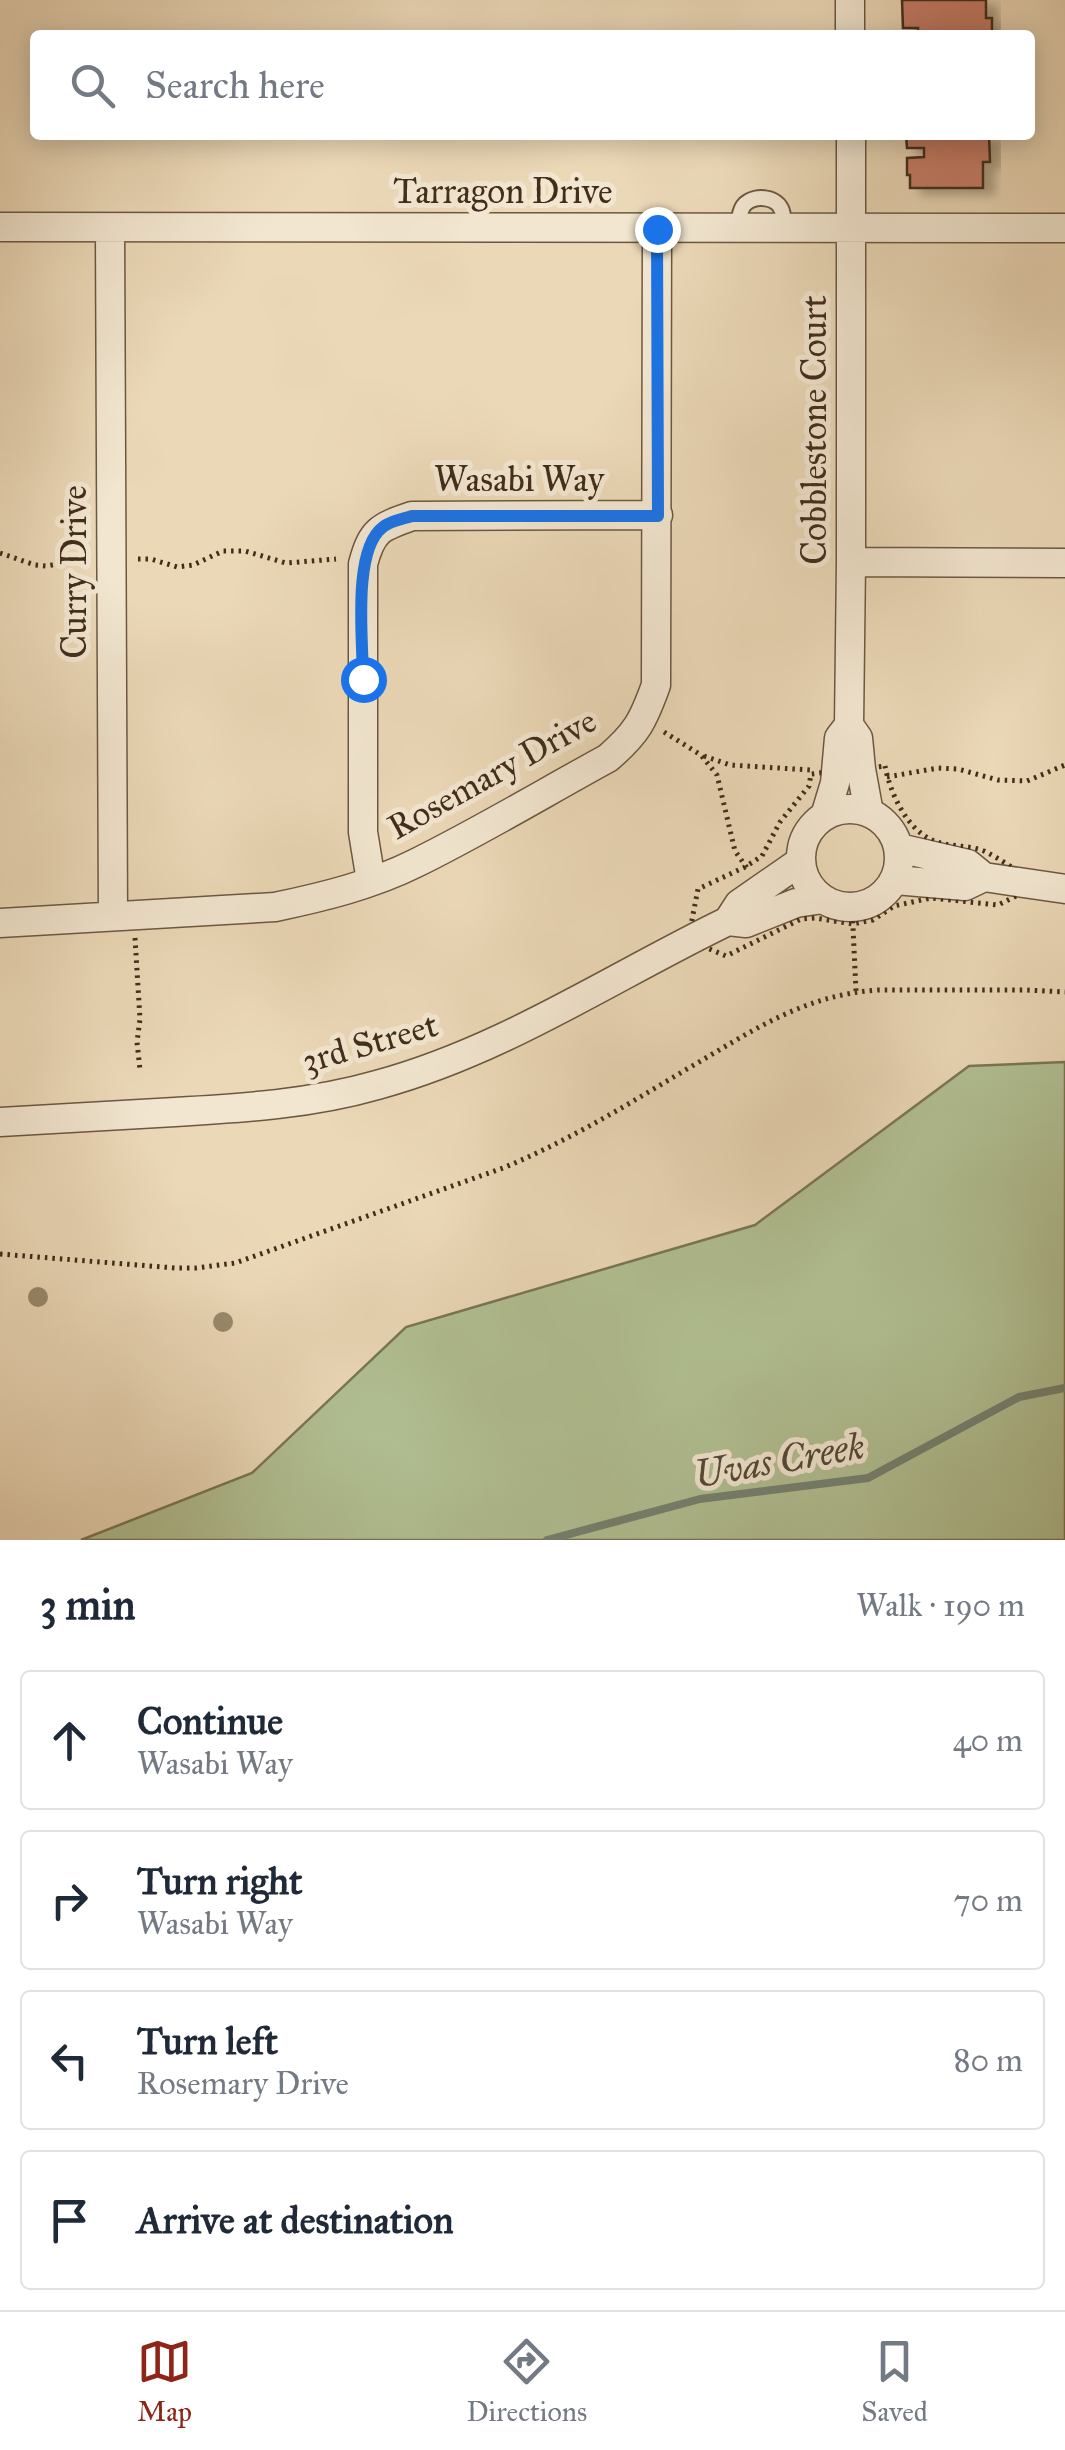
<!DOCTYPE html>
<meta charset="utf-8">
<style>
:root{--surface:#fff;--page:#f6f6f7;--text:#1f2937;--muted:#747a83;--line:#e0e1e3;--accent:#8f2418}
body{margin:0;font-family:"IM FELL Great Primer",serif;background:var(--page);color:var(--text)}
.stop{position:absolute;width:30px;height:30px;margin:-22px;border:8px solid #1a73e8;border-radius:50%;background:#fff}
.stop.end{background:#1a73e8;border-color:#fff;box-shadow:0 2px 10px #0008}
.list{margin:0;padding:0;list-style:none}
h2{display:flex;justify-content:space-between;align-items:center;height:130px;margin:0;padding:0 40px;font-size:42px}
h2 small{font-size:32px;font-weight:400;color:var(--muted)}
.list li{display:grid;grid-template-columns:65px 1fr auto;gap:30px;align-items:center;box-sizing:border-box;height:140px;margin:0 20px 20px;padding:0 20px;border:2px solid var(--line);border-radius:10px}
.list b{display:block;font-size:38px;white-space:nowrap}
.list p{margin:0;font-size:32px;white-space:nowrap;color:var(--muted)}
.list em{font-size:32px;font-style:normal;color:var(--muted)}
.icon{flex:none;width:55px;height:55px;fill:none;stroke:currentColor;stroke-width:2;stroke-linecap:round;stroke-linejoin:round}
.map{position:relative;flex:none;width:1065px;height:1540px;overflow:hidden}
.search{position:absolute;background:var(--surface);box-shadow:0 5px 25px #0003;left:30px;right:30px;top:30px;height:110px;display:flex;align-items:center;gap:25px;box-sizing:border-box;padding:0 35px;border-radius:10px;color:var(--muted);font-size:38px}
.sheet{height:770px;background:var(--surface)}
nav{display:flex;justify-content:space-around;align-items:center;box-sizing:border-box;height:140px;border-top:2px solid var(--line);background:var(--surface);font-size:28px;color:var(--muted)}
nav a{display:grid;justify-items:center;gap:5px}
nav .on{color:var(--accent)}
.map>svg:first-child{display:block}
.green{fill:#b1c093;stroke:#797656;stroke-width:2.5}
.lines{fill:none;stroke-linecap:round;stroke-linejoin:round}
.stream{stroke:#758272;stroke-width:8}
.building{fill:#c77b67;stroke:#412d1a;stroke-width:2.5;filter:url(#shadow)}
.lane-casing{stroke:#6c5841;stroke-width:18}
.street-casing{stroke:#6c5841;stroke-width:31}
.path{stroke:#412d1a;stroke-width:5;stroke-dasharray:2.5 5;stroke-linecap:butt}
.lane{stroke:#f2e6d0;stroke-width:14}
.street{stroke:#f2e6d0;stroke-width:28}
.tree{fill:#9a8a6e}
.route{stroke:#1a73e8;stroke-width:12}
.labels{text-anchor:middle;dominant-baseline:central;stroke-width:10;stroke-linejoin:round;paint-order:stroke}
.street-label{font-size:35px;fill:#412d1a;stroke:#f2e6d0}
.water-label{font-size:38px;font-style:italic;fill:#524937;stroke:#f2e6d0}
</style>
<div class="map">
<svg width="1065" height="1540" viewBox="0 0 1065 1540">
<defs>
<filter id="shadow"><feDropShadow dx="11" dy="6" stdDeviation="5" flood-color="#0004"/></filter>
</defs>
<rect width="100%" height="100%" fill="#ebd8b7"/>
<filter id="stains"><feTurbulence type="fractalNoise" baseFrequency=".002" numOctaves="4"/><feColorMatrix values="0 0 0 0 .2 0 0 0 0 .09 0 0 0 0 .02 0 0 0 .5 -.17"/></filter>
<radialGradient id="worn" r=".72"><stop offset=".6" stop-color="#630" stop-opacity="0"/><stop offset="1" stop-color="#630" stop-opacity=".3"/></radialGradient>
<path class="green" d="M 1065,1062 L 1065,1540 L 81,1540 L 252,1473 L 406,1327 L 755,1225 L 969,1066 Z"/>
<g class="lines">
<path class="stream" d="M 547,1540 L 700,1499 L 868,1478 L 1019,1397 L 1065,1388"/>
</g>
<path class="building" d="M 902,0 L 986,0 L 986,18 L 992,18 L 992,35 L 909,35 L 918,33 L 918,28 L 903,28 Z
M 906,135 L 989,135 L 990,162 L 983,162 L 983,188 L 910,188 L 910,175 L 907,175 L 907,158 L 924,157 L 924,148 L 907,148 Z"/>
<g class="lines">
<defs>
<path id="lane" d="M 738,229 C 739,221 739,210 745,204 C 756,194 778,197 782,211 C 784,217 783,223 784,229"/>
<path id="street" d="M 850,0 L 850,35
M 0,227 L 1065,228
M 110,228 L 113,916
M 851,562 L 1065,563
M 849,725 L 858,738 L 861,769 L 869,813
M801 858a49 49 0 1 1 98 0a49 49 0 1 1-98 0Z
M 825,816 L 835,783 L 839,738 L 849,725 L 851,562 L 851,135
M 899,848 L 968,864 L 984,877 L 1065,889
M 895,880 L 965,886 L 984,877
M 371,881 L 363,832 L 363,564 C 372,530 380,527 412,516 L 658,515
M 728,921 L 746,923 L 796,903 L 823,899
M 0,923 L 275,907 C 323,897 372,885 416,863 C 481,831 544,793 608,758 C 637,733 643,721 656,685 L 657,229
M 0,1122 C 58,1119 116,1115 175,1112 C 243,1108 311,1104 377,1085 C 503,1051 612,977 728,921 L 739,904 L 801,861"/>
</defs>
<use href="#lane" class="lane-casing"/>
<use href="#street" class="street-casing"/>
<path class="path" d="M 0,553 L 35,565 L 46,566 L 89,559
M 138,559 L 151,559 L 177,567 L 193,565 L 223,551 L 245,551 L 286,563 L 336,559
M 664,732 L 701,755 L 717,775 L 735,851 L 747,868
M 704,756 L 730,765 L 810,770
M 885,766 C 890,793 908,833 937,842 C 952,847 969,845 984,851 C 1003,860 1021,874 1038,885 L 998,905 L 931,898 L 894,906 L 873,920 L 853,924 L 815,918 L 801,919 L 726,956 L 688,940 L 698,889 L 745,867 L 762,856 L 780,822 L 809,786 L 811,774 Z
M 887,777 L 938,768 L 958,769 L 998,780 L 1027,781 L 1065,765
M 852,906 L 856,991
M 135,938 L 140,1019 L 137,1042 L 140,1070
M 0,1254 L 175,1268 L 196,1268 L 235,1263 L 503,1168 C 568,1141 627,1105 687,1069 C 751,1032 802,995 878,990 L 1026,990 L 1065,992"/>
<use href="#lane" class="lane"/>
<use href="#street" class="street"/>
</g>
<g class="tree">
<circle cx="38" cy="1297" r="10"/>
<circle cx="223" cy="1322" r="10"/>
</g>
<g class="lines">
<path class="route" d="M 363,679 C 363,642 352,550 383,527 C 390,521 403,519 412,516 L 658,516 L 657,229"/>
</g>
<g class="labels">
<g class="street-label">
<text x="503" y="191">Tarragon Drive</text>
<text transform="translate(814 430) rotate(-90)">Cobblestone Court</text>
<text x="519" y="479">Wasabi Way</text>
<text transform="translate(74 572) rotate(-90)">Curry Drive</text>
<text transform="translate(492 774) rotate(-29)">Rosemary Drive</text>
<text transform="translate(370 1043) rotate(-16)">3rd Street</text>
</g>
<g class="water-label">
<text transform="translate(779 1460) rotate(-10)">Uvas Creek</text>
</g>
</g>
<rect width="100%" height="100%" filter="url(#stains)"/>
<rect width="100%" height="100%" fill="url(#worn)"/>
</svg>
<div class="stop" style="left:363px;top:679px"></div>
<div class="stop end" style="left:657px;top:229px"></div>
<div class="search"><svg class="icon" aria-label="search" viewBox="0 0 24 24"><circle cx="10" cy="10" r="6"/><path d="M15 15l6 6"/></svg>Search here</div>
</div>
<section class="sheet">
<h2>3 min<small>Walk · 190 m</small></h2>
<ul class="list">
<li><svg class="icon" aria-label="ahead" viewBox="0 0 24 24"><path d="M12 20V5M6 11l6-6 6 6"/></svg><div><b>Continue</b><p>Wasabi Way</p></div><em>40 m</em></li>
<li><svg class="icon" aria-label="right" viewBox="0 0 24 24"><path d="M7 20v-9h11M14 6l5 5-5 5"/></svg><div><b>Turn right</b><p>Wasabi Way</p></div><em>70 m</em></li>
<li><svg class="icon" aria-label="left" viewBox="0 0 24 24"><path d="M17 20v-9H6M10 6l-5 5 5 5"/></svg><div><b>Turn left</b><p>Rosemary Drive</p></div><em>80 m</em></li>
<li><svg class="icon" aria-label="arrive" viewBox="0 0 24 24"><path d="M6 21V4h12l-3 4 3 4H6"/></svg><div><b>Arrive at destination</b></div></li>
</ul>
</section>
<nav>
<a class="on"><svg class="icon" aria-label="map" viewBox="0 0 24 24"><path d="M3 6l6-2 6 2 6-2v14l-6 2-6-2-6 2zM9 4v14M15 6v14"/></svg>Map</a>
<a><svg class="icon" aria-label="directions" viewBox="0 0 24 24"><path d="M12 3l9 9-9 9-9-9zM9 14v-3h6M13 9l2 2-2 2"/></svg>Directions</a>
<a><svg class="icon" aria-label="saved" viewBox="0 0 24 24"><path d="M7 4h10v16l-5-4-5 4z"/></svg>Saved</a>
</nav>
